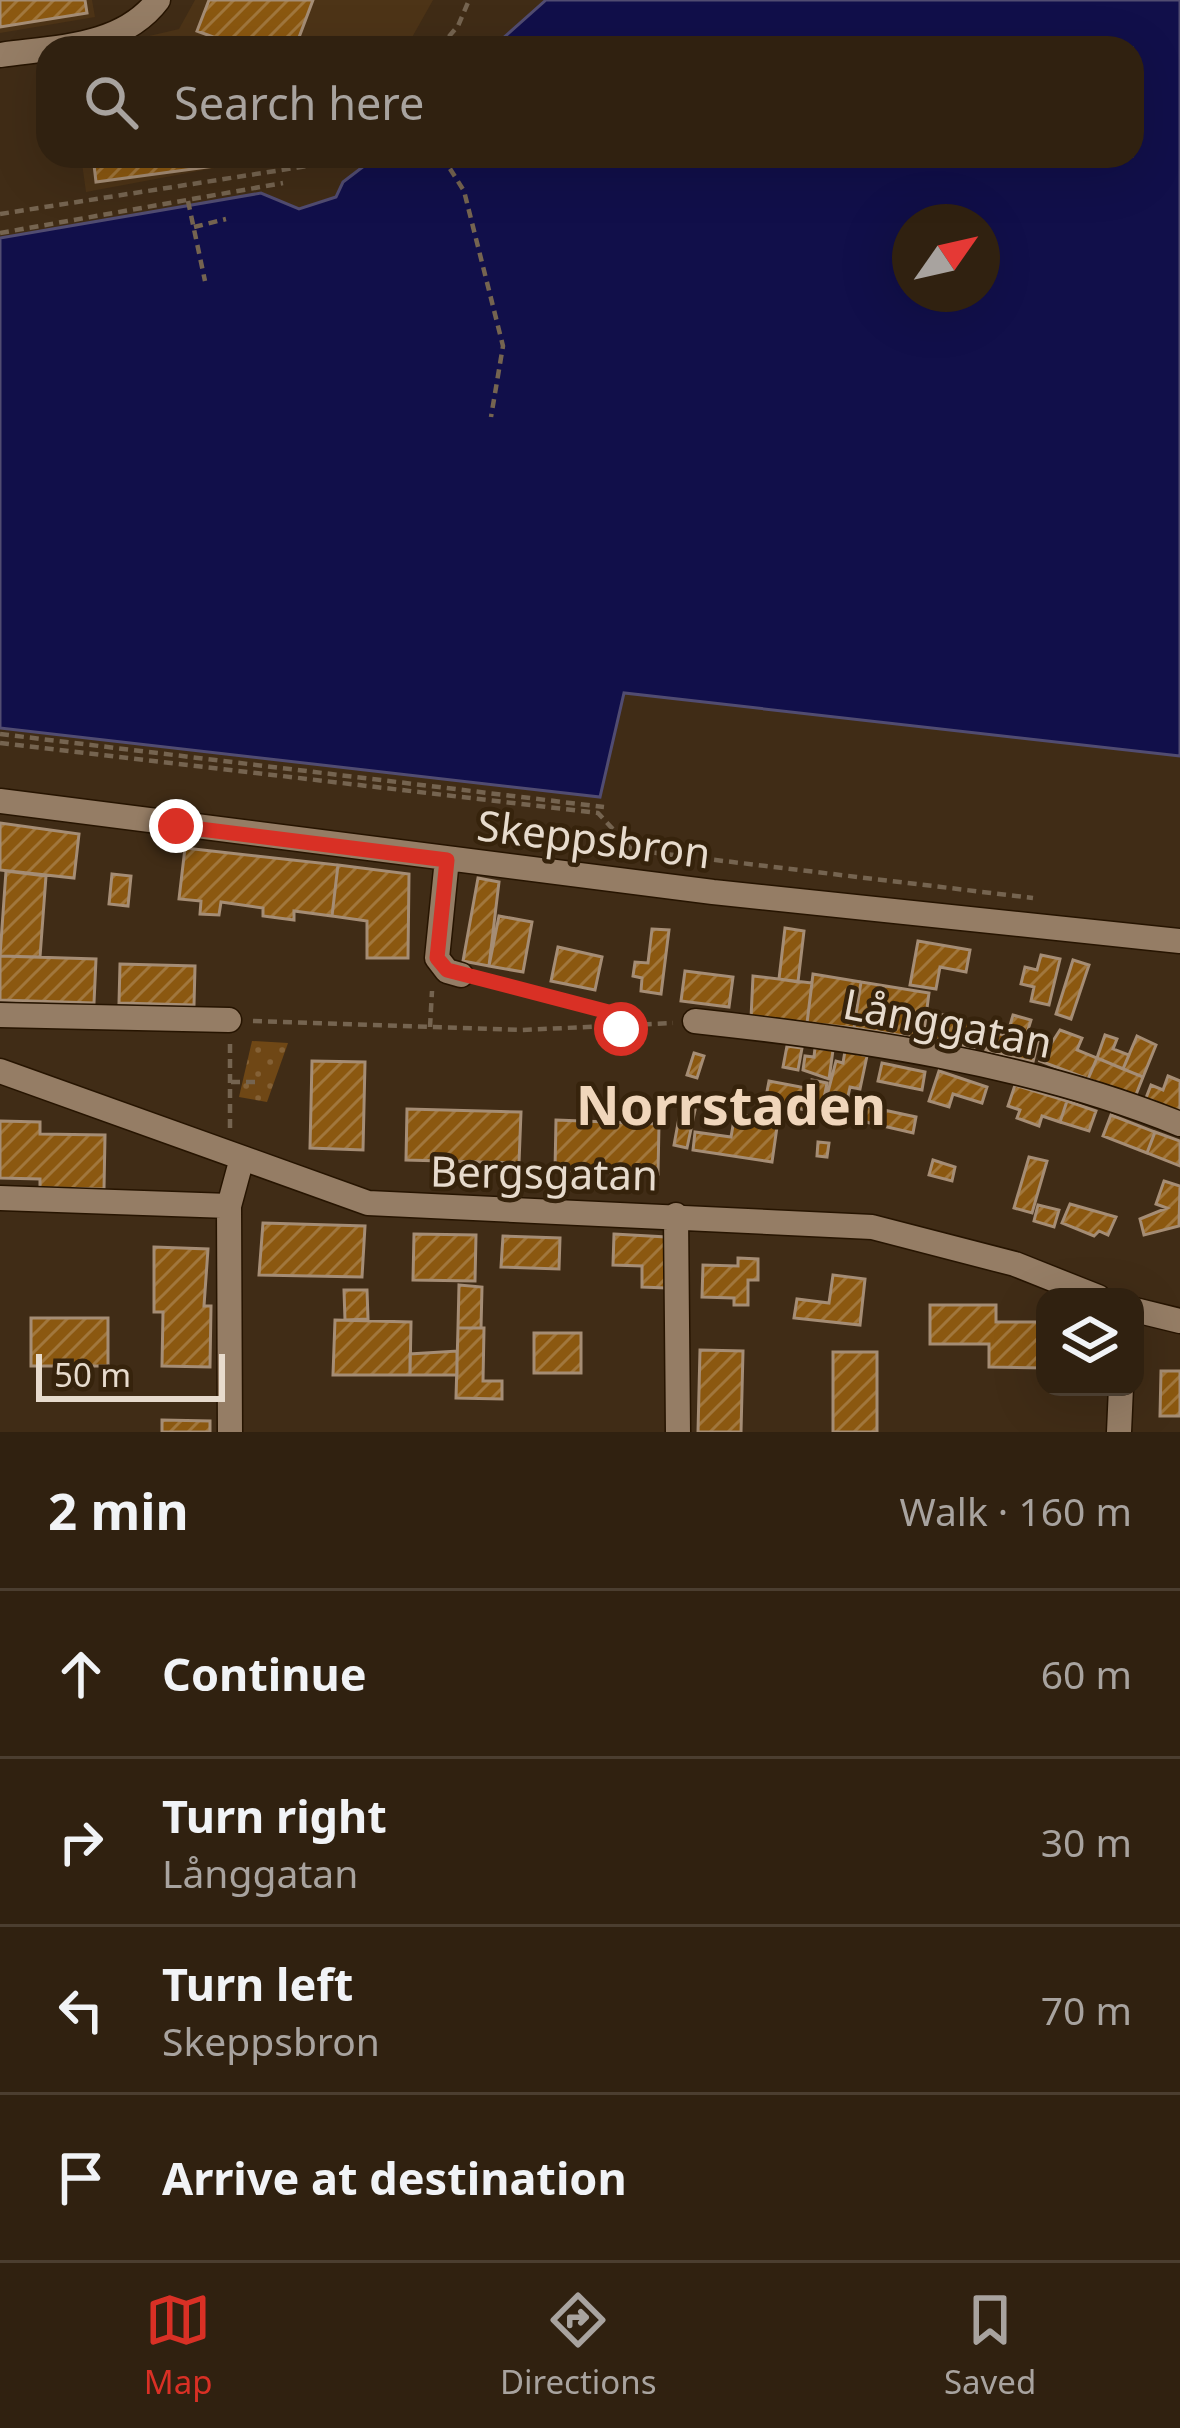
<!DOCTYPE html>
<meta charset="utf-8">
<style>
:root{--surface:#302110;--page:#382919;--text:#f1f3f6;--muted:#a8a39f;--line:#4b3e30;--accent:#d93025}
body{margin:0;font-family:"Noto Sans",sans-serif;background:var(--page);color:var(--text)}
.controls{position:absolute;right:36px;bottom:36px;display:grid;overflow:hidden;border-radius:24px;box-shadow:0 12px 48px #0002}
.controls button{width:108px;height:108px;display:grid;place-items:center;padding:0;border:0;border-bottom:3px solid var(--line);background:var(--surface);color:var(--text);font:60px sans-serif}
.compass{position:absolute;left:892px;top:204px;width:108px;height:108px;border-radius:50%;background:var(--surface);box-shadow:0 12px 48px #0002;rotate:56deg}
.scale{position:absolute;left:36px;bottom:30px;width:189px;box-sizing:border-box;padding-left:12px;border:6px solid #e7dbcd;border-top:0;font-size:33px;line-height:42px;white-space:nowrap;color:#e7dbcd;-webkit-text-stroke:9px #36230c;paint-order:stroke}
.stop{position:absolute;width:36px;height:36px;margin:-27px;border:9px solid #d93025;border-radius:50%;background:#fff}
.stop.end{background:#d93025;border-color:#fff;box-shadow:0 3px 12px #0008}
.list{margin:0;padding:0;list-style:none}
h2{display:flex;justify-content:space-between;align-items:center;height:156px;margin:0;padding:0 48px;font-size:51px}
h2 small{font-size:39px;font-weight:400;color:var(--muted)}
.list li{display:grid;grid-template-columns:78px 1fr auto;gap:36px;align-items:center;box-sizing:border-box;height:168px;padding:0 48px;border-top:3px solid var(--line)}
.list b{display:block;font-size:45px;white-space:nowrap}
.list p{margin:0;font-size:39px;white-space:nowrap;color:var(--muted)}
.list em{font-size:39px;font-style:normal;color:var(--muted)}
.icon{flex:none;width:66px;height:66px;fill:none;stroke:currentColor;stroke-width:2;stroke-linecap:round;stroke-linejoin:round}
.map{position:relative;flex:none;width:1180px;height:1432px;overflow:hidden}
.search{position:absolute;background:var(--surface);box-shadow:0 12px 48px #0002;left:36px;right:36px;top:36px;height:132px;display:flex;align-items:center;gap:30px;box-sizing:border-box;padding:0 42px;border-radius:36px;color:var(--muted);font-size:45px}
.sheet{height:828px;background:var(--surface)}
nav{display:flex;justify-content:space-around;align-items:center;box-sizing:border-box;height:168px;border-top:3px solid var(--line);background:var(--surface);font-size:33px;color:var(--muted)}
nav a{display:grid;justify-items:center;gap:6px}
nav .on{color:var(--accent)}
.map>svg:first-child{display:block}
.built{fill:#4d3417}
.park{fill:url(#park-dots)}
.water{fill:#110f4a;stroke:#514c71;stroke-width:3;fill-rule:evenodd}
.building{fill:url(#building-hatch);stroke:#a58d75;stroke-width:3}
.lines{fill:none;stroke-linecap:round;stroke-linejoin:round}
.street-casing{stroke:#261400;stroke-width:27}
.path{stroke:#756450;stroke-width:4.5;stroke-dasharray:9 6;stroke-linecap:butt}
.street{stroke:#957d65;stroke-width:24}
.route{stroke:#d93025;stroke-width:15}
.labels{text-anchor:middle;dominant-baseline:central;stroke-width:9;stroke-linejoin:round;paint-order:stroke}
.street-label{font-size:42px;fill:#e7dbcd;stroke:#36230c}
.district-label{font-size:54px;font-weight:bold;fill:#f0d6bb;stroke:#36230c}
</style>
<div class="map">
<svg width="1180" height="1432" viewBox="0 0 1180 1432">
<defs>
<pattern id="park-dots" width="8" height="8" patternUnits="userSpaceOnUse" patternTransform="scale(3)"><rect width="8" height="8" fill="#6f4715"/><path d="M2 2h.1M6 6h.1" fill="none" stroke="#846136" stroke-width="1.8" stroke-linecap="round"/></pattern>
<pattern id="building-hatch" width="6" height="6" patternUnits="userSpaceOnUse" patternTransform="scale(3)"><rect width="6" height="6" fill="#8b5810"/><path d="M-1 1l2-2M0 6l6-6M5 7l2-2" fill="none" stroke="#a1773d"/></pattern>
</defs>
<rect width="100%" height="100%" fill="#402c16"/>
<path class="built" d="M 0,0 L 92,0 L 95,17 L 0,33 Z
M 195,0 L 433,0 L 406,48 L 98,48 L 179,29 Z
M 81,156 L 279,156 L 86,192 Z"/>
<path class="park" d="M 252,1041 L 288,1043 L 267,1102 L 239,1097 Z"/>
<path class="water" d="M 546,0 L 1180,0 L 1180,756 L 624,693 L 600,797 L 0,728 L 0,238 L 261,193 L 299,209 L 336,197 L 343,182 L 377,156 L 1132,156 L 1132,48 L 492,48 ZM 910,222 L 982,222 L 982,294 L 910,294 Z"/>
<path class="building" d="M 0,0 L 85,0 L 87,13 L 0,27 Z
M 209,0 L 313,0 L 295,48 L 243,48 L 197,31 Z
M 93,156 L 213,156 L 215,166 L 96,182 Z
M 0,823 L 79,834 L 74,878 L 0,870 Z
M 185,848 L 338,865 L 332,916 L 294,911 L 294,920 L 263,916 L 263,908 L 221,902 L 219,915 L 200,914 L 201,901 L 179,899 Z
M 338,865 L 409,874 L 408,958 L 367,958 L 367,921 L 332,916 Z
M 6,871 L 46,876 L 40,957 L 0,956 Z
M 112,874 L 131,876 L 128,906 L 109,904 Z
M 478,878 L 499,882 L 489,966 L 463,961 Z
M 499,916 L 532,922 L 523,972 L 489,966 Z
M 785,928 L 804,931 L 798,982 L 779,979 Z
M 652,929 L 669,930 L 661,994 L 641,991 L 642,978 L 633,976 L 635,962 L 648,963 Z
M 918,941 L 970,950 L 966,972 L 940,967 L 936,989 L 910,985 Z
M 558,947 L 602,957 L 595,990 L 551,981 Z
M 1041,955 L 1060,959 L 1049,1005 L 1031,1001 L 1034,987 L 1021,984 L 1025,967 L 1037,970 Z
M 0,956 L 96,959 L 94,1003 L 0,1000 Z
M 1073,960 L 1089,965 L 1071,1019 L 1056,1014 Z
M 120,964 L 195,966 L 194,1005 L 119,1003 Z
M 685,971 L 733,977 L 729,1007 L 681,1001 Z
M 813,974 L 861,982 L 854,1028 L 807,1023 Z
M 753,976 L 812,983 L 807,1023 L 751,1018 Z
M 861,982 L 929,993 L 923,1039 L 854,1028 Z
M 934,1013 L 979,1023 L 974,1048 L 929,1038 Z
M 1013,1015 L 1031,1020 L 1027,1033 L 1039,1037 L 1033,1062 L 986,1050 L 991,1031 L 1007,1036 Z
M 1060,1030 L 1082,1038 L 1077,1050 L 1097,1058 L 1088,1079 L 1040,1061 Z
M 1105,1035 L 1117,1039 L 1113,1049 L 1129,1055 L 1123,1069 L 1097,1058 Z
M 1137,1036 L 1156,1045 L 1143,1077 L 1123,1069 Z
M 787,1046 L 802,1048 L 798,1070 L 783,1067 Z
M 815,1048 L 833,1050 L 829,1079 L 803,1070 L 805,1056 L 814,1057 Z
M 845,1051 L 867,1056 L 860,1089 L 850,1087 L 843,1119 L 822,1115 L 836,1061 L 843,1063 Z
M 694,1053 L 704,1056 L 697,1078 L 687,1075 Z
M 1097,1058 L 1143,1077 L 1135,1097 L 1088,1079 Z
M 312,1061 L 365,1062 L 363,1150 L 310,1148 Z
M 882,1063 L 925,1072 L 922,1090 L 878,1081 Z
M 939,1071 L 987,1087 L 982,1103 L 953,1094 L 949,1107 L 929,1101 Z
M 1168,1076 L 1180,1081 L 1180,1112 L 1146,1098 L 1151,1085 L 1163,1090 Z
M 812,1080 L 827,1083 L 821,1113 L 765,1102 L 769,1081 L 811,1089 Z
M 1015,1085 L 1067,1101 L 1060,1122 L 1042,1116 L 1039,1126 L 1017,1118 L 1020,1110 L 1008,1106 Z
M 1067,1101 L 1096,1111 L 1089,1131 L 1060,1122 Z
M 856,1104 L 916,1117 L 913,1133 L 853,1119 Z
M 681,1107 L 695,1110 L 687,1148 L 674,1145 Z
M 407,1109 L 521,1112 L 519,1163 L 406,1160 Z
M 735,1114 L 778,1120 L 772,1162 L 693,1150 L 695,1132 L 731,1137 Z
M 1111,1115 L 1155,1132 L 1147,1153 L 1103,1136 Z
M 556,1120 L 659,1124 L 658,1174 L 555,1170 Z
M 0,1121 L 40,1122 L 40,1134 L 105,1135 L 104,1189 L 40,1188 L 40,1179 L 0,1178 Z
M 1155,1132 L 1180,1141 L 1180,1166 L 1147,1153 Z
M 818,1142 L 829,1143 L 827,1157 L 817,1156 Z
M 1029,1157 L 1047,1161 L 1032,1213 L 1014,1208 Z
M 933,1160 L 955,1167 L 952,1181 L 929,1175 Z
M 1164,1181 L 1180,1186 L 1179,1226 L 1144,1235 L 1140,1219 L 1167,1208 L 1156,1204 Z
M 1070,1204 L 1116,1217 L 1108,1235 L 1099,1231 L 1094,1236 L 1062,1223 Z
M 1038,1205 L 1059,1210 L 1054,1227 L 1034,1221 Z
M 263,1223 L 365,1226 L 362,1277 L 259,1275 Z
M 414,1234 L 476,1235 L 475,1281 L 413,1280 Z
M 614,1234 L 666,1237 L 666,1288 L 642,1287 L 642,1266 L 613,1265 Z
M 503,1236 L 560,1238 L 559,1269 L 501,1267 Z
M 154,1247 L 208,1249 L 204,1306 L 211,1306 L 210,1367 L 162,1366 L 163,1312 L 154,1312 Z
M 738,1258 L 758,1259 L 758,1280 L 748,1280 L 748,1305 L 734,1305 L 734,1298 L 702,1297 L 703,1265 L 738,1266 Z
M 833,1275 L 865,1279 L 860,1325 L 794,1318 L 797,1299 L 829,1303 Z
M 459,1285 L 482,1287 L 481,1328 L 458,1328 Z
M 344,1290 L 367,1290 L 368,1319 L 345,1320 Z
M 930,1305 L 996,1305 L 996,1322 L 1045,1322 L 1045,1368 L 989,1367 L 989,1344 L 930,1344 Z
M 31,1318 L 108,1318 L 108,1366 L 31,1366 Z
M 335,1320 L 411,1322 L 410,1375 L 333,1375 Z
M 458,1328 L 484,1328 L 483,1381 L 502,1381 L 502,1399 L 456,1398 Z
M 534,1333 L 581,1333 L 581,1373 L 534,1373 Z
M 700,1350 L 743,1351 L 741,1432 L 698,1432 Z
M 457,1351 L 457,1375 L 410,1375 L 410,1354 Z
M 833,1352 L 877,1352 L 877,1432 L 833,1432 Z
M 1161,1371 L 1180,1371 L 1180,1416 L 1160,1416 Z
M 162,1420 L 210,1421 L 210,1432 L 162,1432 Z"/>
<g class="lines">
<defs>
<path id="street" d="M 0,55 C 55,47 122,48 158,0
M 0,801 L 713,892 L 1180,941
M 447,859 L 437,958 L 447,971 L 461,975
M 0,1015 L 229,1020
M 695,1021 C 859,1039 1026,1062 1180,1124
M 0,1071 L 368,1203 L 872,1227 L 1015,1264 L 1098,1297
M 0,1198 L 229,1206
M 676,1215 L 678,1432
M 1135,1310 L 1180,1321
M 230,1432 L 229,1206 L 242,1158
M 1119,1432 L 1121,1387"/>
</defs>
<use href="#street" class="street-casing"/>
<path class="path" d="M 439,48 L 458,26 L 469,0
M 442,156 L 464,191 L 503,346 L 491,417
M 188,201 L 205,281
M 0,214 L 333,162 L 339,156
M 194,227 L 226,219
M 0,233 L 283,183
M 0,734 L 604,807
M 0,743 L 598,813 L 632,850 L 1033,898
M 482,980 L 624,1016 L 635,1028
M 253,1021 L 522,1030 L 673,1023
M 430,1027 L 432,991
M 231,1082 L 261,1082
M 230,1128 L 230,1044"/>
<use href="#street" class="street"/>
</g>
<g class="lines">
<path class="route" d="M 176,826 L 447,860 L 437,958 L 447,970 L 624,1016 L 635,1028 L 621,1029"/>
</g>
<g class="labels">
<g class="street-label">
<text transform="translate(594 838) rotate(7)">Skeppsbron</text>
<text transform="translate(948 1022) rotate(11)">Långgatan</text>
<text transform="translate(544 1172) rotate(1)">Bergsgatan</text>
</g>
<g class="district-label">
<text x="731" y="1104">Norrstaden</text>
</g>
</g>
</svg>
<div class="controls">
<button><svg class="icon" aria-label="layers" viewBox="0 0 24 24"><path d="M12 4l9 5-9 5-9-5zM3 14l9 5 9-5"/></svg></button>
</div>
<svg class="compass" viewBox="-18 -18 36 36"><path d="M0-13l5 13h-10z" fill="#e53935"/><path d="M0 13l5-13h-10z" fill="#a8a39f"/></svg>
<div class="scale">50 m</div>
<div class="stop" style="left:621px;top:1029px"></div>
<div class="stop end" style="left:176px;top:826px"></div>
<div class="search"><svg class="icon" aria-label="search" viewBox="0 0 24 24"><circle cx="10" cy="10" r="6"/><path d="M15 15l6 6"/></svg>Search here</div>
</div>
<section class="sheet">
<h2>2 min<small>Walk · 160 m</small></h2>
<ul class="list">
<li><svg class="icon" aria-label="ahead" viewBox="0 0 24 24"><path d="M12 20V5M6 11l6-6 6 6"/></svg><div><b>Continue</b></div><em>60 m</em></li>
<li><svg class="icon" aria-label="right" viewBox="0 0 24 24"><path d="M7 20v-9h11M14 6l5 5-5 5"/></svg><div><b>Turn right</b><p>Långgatan</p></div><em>30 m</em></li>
<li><svg class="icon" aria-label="left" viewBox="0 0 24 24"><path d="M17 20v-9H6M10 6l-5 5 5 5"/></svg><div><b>Turn left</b><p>Skeppsbron</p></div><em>70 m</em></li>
<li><svg class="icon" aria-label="arrive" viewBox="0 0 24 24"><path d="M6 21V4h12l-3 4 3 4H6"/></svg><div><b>Arrive at destination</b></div></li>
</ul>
</section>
<nav>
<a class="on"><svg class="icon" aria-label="map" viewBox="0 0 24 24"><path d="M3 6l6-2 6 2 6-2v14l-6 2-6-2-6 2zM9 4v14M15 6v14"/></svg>Map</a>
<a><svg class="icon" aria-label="directions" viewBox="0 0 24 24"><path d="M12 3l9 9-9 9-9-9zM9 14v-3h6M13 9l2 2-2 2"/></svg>Directions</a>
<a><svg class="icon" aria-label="saved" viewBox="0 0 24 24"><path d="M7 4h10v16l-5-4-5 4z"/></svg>Saved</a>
</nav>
